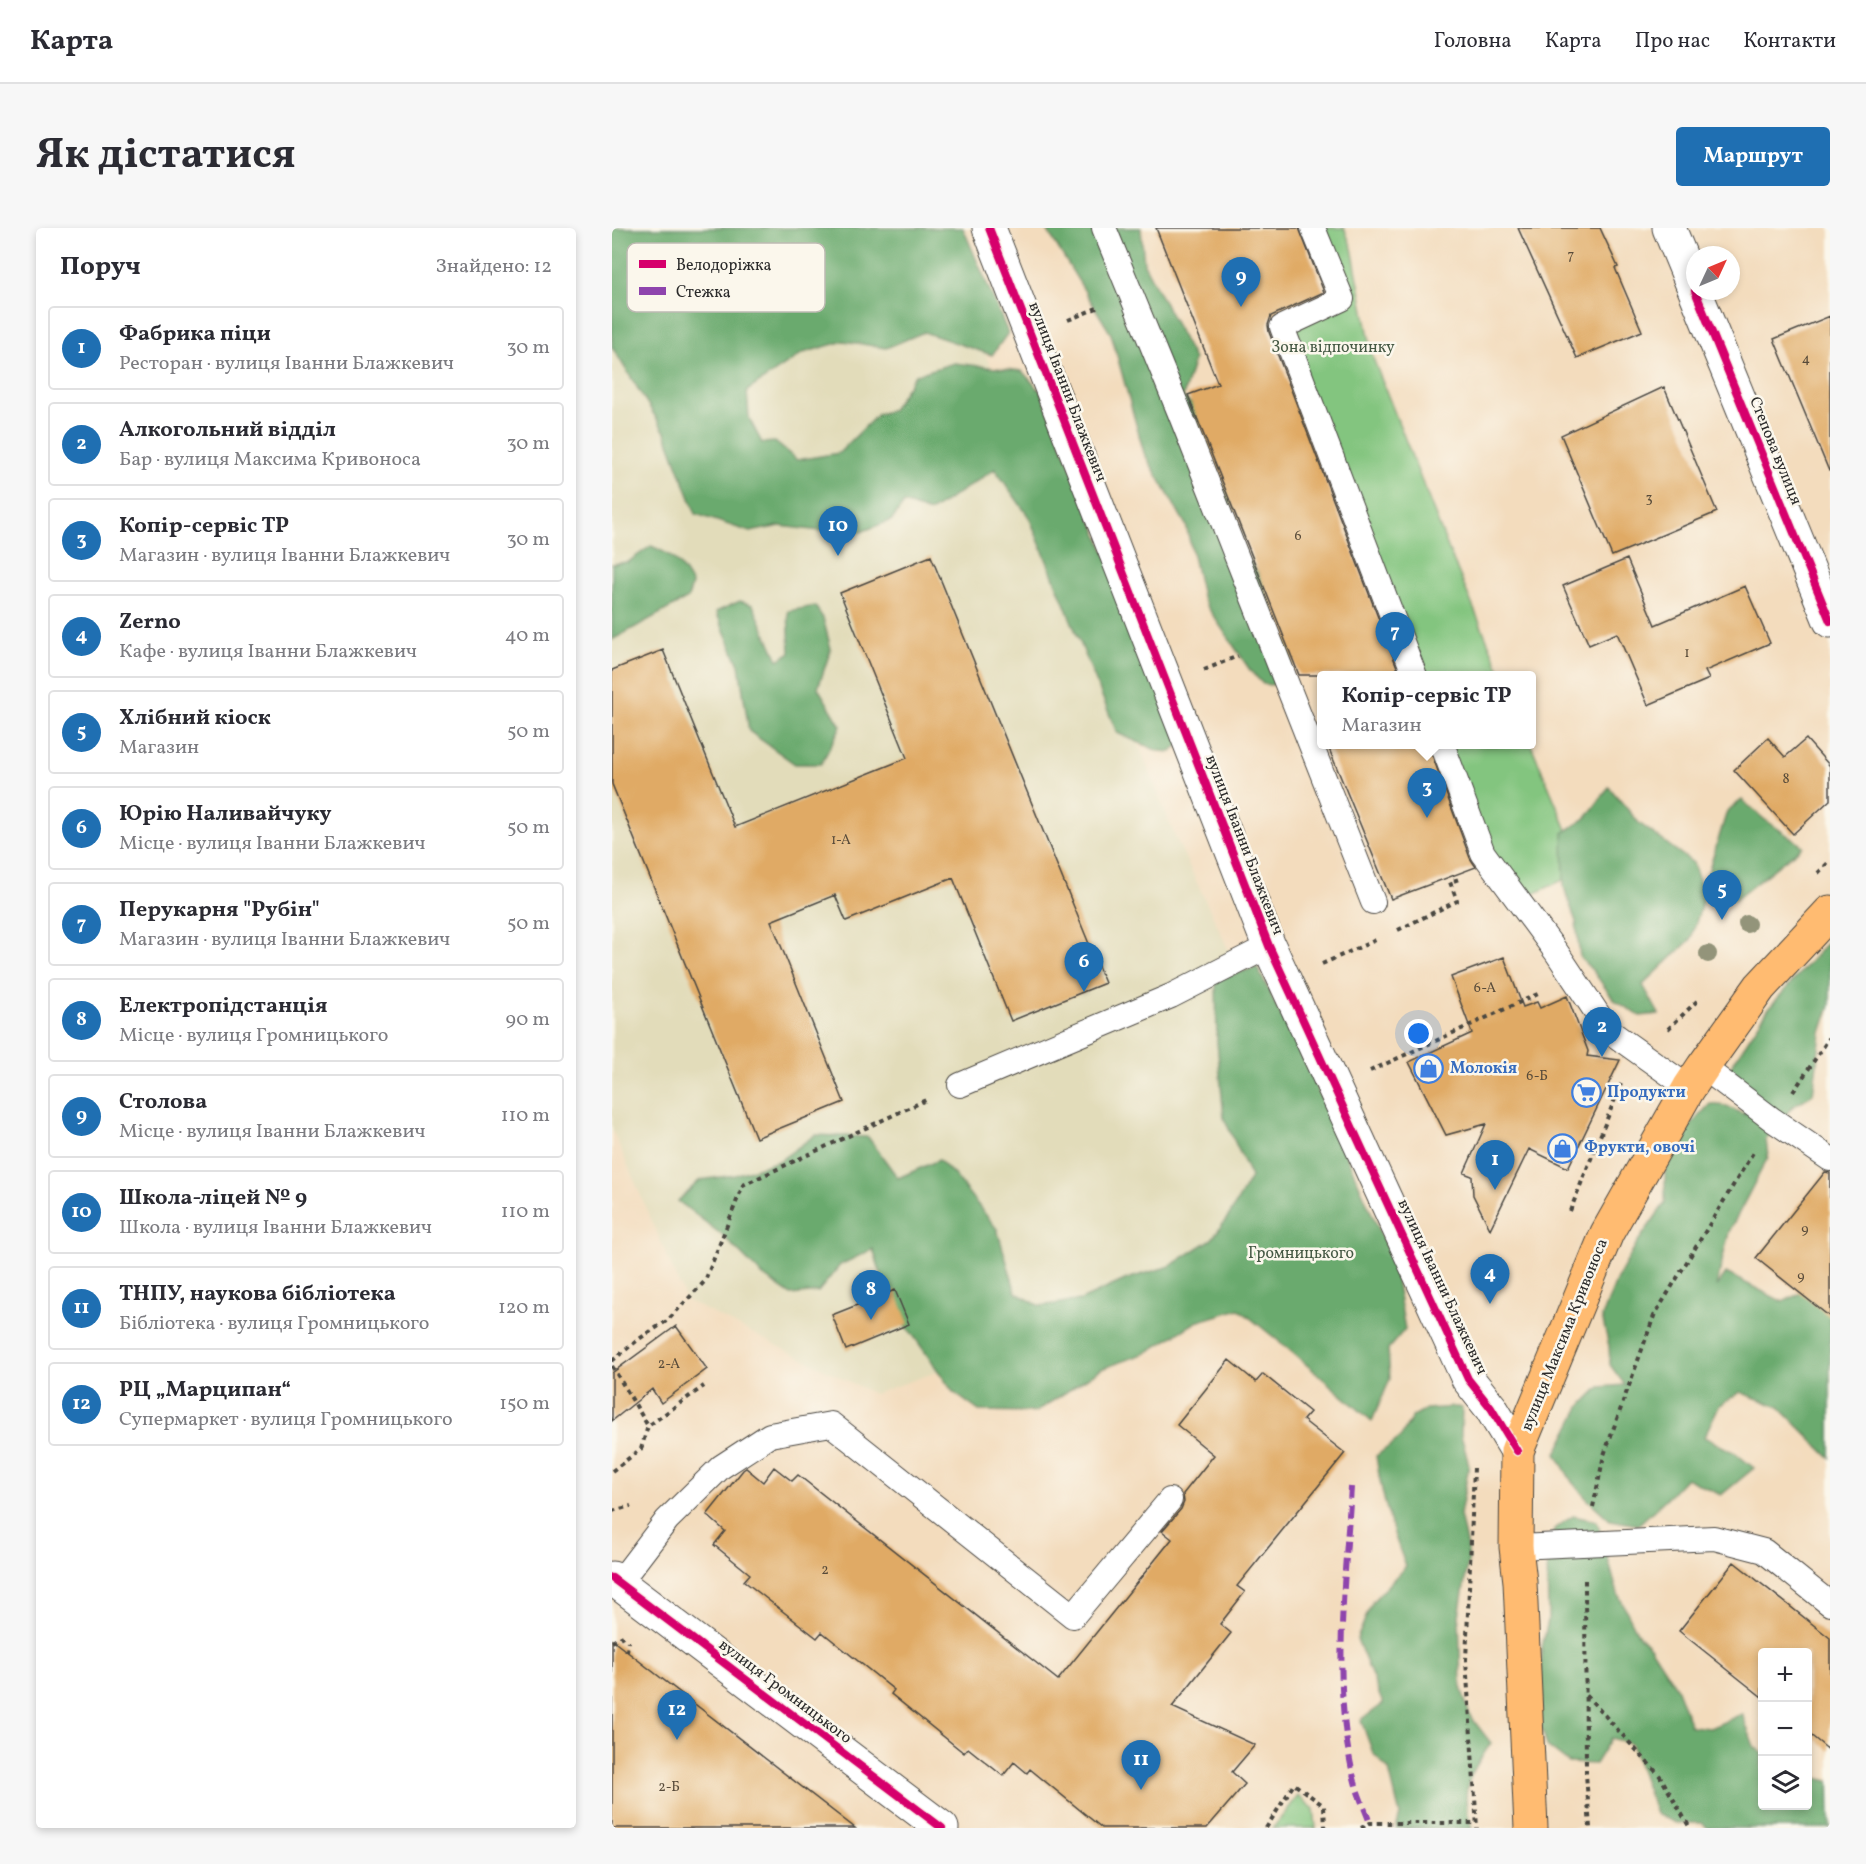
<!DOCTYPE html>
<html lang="uk">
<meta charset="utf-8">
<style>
:root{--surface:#fff;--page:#f7f7f7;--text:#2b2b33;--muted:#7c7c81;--line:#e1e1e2;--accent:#1f6fb2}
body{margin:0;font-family:Vollkorn,serif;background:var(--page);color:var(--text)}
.controls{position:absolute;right:18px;bottom:18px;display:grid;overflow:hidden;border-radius:6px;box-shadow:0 3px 9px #0003}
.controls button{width:54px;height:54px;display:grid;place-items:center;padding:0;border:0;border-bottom:2px solid var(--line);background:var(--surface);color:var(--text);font:30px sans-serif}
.compass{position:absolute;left:1074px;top:18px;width:54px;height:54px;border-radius:50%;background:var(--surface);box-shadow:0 3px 9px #0003;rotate:46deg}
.you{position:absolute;left:807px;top:806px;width:21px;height:21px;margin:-15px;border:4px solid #fff;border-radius:50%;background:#1a73e8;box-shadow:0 0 0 9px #1a73e833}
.badge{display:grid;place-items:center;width:39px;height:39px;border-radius:50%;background:var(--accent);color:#fff;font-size:20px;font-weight:700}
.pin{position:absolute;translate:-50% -50px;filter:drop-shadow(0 2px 3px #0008)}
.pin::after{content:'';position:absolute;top:32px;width:21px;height:18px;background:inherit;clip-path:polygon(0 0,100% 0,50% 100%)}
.popup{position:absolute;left:705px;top:443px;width:219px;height:78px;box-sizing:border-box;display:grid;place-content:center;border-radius:6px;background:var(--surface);filter:drop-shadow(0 2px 4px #0005);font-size:20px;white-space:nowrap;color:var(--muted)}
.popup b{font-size:22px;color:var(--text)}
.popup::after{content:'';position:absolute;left:50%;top:100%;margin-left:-12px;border:12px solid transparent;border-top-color:var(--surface)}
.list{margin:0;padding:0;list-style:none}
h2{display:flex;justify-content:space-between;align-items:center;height:78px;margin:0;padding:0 24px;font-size:26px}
h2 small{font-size:20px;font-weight:400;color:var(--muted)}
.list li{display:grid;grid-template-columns:39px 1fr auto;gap:18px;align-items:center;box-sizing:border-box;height:84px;margin:0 12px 12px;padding:0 12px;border:2px solid var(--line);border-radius:6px}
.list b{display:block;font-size:22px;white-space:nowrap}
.list p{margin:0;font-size:20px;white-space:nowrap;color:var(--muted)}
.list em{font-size:20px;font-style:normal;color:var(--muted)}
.icon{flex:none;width:33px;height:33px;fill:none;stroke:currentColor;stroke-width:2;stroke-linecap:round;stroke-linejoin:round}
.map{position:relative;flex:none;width:1218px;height:1600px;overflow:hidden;border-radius:6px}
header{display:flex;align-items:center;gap:36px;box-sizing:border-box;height:84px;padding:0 30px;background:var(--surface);border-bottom:2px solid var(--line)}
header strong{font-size:28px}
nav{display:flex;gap:33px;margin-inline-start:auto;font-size:21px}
.intro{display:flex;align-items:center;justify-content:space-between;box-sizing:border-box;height:144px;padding:0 36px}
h1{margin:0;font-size:42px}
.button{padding:15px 27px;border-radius:6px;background:var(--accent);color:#fff;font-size:21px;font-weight:700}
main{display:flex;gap:36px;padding:0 36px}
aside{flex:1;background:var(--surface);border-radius:6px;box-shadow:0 3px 9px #0003}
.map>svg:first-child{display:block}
.built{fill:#e2dcba}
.green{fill:#83c57f;stroke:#577855;stroke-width:1.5}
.forest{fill:#6aaa6e;stroke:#4a6a4c;stroke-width:1.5}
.building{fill:#e0aa65}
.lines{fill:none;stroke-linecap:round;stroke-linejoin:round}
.lane-casing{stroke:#494641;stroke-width:26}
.street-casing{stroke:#494641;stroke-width:35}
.primary-casing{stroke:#494641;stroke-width:35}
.path{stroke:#494641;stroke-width:4;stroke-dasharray:4.5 4.5;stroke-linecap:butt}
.lane{stroke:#fff;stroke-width:24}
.street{stroke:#fff;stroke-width:33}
.primary{stroke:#ffbb71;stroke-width:33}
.quiet{stroke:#8e44ad;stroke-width:6;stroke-dasharray:12 6;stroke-linecap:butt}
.cycleway-casing{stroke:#fbf7ec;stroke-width:11}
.cycleway{stroke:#d6006c;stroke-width:8}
.tree{fill:#93947a}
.labels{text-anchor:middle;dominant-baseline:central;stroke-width:5;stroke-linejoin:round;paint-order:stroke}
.number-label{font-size:14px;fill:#584b3a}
.park-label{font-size:16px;fill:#455944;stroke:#fbf7ec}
.street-label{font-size:16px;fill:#2b2b2b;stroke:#fbf7ec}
.shop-label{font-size:16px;font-weight:bold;fill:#366cbe;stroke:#fbf7ec;text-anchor:start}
.key{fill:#fbf7ec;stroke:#bdbab2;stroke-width:1.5}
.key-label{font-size:16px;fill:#2b2b2b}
</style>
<header>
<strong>Карта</strong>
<nav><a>Головна</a><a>Карта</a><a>Про нас</a><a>Контакти</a></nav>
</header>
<div class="intro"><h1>Як дістатися</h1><a class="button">Маршрут</a></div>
<main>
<aside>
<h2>Поруч<small>Знайдено: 12</small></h2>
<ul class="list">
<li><span class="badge">1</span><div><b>Фабрика піци</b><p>Ресторан · вулиця Іванни Блажкевич</p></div><em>30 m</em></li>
<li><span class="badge">2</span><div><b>Алкогольний відділ</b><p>Бар · вулиця Максима Кривоноса</p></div><em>30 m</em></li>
<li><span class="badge">3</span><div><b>Копір-сервіс ТР</b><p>Магазин · вулиця Іванни Блажкевич</p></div><em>30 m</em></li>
<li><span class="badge">4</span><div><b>Zerno</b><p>Кафе · вулиця Іванни Блажкевич</p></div><em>40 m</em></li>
<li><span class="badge">5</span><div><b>Хлібний кіоск</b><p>Магазин</p></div><em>50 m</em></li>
<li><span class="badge">6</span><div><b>Юрію Наливайчуку</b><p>Місце · вулиця Іванни Блажкевич</p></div><em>50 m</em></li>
<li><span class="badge">7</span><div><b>Перукарня &quot;Рубін&quot;</b><p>Магазин · вулиця Іванни Блажкевич</p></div><em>50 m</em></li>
<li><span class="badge">8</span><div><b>Електропідстанція</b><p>Місце · вулиця Громницького</p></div><em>90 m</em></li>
<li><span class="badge">9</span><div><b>Столова</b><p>Місце · вулиця Іванни Блажкевич</p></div><em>110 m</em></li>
<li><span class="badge">10</span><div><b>Школа-ліцей № 9</b><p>Школа · вулиця Іванни Блажкевич</p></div><em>110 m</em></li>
<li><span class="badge">11</span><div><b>ТНПУ, наукова бібліотека</b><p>Бібліотека · вулиця Громницького</p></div><em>120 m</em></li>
<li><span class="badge">12</span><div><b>РЦ „Марципан“</b><p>Супермаркет · вулиця Громницького</p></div><em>150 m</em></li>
</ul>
</aside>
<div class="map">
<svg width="1218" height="1600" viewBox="0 0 1218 1600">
<rect width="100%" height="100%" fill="#fbf7ec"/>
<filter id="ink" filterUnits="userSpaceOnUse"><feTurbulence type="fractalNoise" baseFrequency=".0167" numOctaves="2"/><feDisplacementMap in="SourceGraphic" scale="12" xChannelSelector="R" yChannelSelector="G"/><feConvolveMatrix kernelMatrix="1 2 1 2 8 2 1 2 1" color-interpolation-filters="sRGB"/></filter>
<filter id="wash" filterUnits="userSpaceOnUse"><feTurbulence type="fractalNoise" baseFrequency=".008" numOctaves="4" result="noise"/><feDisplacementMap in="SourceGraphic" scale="24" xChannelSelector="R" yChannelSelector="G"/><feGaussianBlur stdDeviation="1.35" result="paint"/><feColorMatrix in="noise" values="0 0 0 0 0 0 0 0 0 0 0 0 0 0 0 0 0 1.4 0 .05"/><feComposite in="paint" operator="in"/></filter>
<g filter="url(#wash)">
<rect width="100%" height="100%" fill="#f3dcbd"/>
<path class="built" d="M 0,0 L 324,0 L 562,606 L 714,928 L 618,1040 L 262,1166 L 74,1072 L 0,901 Z"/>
<path class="green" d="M 704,0 L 732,0 L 740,20 L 761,130 L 837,322 L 890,447 L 809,447 L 673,101 L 733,69 Z
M 836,517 L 919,517 L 972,642 L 909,672 L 881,631 Z
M 686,1568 L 702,1581 L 704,1600 L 661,1600 Z"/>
<path class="forest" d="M 0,0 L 351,0 L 396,105 L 380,127 L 312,104 L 274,120 L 232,113 L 191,125 L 135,163 L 137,190 L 150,215 L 163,214 L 185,232 L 227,225 L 266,186 L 280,182 L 303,147 L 342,135 L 410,143 L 429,164 L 569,515 L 559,524 L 546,523 L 505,505 L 417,289 L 383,241 L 318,284 L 292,275 L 280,292 L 241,307 L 168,298 L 138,304 L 84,286 L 53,204 L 0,119 Z
M 434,0 L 529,0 L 532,36 L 582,131 L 571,169 L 594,188 L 619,250 L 632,324 L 665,373 L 677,403 L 679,436 L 675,445 L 660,457 L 651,456 L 638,442 L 594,377 L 590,368 L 574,297 L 532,225 L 499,106 Z
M 39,318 C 60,326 69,336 80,356 L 76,370 L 0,412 L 0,336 L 16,334 Z
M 128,373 L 141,377 L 166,432 L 178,425 L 176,383 L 203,378 L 211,390 L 219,421 L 206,460 L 229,498 L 209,536 L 183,536 L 137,503 L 127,437 L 104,384 Z
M 997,559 L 1027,595 L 1081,635 L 1092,668 L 1079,711 L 1031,757 L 1047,786 L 1028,788 L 1002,772 L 981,743 L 968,730 L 964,694 L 952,659 L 951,605 L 974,590 Z
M 1130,572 L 1152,591 L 1191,618 L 1124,671 L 1104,675 L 1096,645 L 1115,583 Z
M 1218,711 L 1218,777 L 1209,805 L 1201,866 L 1180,879 L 1154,911 L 1156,929 L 1117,1004 L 1104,1059 L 1114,1045 L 1171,1074 L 1201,1059 L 1218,1075 L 1218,1230 L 1167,1179 L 1128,1164 L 1107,1178 L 1092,1209 L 1123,1225 L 1142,1240 L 1109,1267 L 1074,1250 L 1058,1267 L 1026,1297 L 998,1292 L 975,1271 L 960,1254 L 944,1226 L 968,1179 L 988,1159 L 1013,1157 L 998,1137 L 997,1118 L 990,1089 L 1004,1053 L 1025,1015 L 1053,975 L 1053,942 L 1075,901 L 1098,876 L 1115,878 L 1133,887 L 1126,863 L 1111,850 L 1157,780 Z
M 645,739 L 700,849 L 781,1034 L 793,1101 L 776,1121 L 778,1151 L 760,1193 L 674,1119 L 627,1081 L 584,1094 L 534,1125 L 489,1141 L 424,1184 L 367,1183 L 341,1164 L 299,1104 L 276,1082 L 268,1043 L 261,1021 L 228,1037 L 206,1064 L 179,1067 L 150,1047 L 110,1007 L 66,973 L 88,952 L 123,947 L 167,933 L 203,907 L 256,909 L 286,950 L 327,932 L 343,948 L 385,1001 L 404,1065 L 428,1078 L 469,1072 L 515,1051 L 558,1038 L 600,1011 L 618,986 L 639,949 L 612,890 L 605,814 L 604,752 Z
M 845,1179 L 850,1180 L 849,1207 L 857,1237 L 848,1287 L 857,1329 L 847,1388 L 849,1459 L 858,1488 L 879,1515 C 858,1547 846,1561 860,1600 L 784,1600 L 788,1587 L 777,1542 L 761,1525 L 749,1492 L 771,1476 L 745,1411 L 760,1374 L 794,1338 C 779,1301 769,1268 764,1228 L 788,1210 L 801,1188 L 814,1181 Z
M 961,1288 L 985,1293 L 1006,1366 L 1027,1408 L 1039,1420 L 1064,1459 L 1079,1498 L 1098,1500 L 1130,1486 L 1142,1518 L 1150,1525 L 1150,1578 L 1196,1578 L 1196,1548 L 1217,1553 L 1218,1600 L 1096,1600 L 1090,1595 L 1064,1595 L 1044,1586 L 1019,1516 L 999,1510 L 983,1536 L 957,1535 L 935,1518 L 928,1494 L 930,1419 L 936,1393 L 935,1318 L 943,1300 Z"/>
<g id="blocks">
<path class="building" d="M 544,0 L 687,0 L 712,64 L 659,88 L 656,97 L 657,104 L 788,447 L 687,447 L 576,167 L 606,156 Z
M 906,0 L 988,0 L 1006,39 L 1003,40 L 1030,103 L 965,130 Z
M 1218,88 L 1218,243 L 1217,243 L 1162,111 Z
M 1052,159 L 1105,284 L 1000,328 L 949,207 Z
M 319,328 L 493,755 L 399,793 L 341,650 L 234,693 L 223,667 L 159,693 L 232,874 L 144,910 L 0,556 L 0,442 L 51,422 L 123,599 L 295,530 L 228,365 Z
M 1015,331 L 1043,397 L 1133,358 L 1158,415 L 1093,443 L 1097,451 L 1036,477 L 1005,405 L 977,417 L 951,358 Z
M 1156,510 L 1173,529 L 1194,511 L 1218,538 L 1218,572 L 1181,606 L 1122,542 Z
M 715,516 L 816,516 L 858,630 L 864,639 L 779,671 Z
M 892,729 L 911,779 L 925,774 L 928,780 L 955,768 L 976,823 L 975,828 L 1008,832 L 956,940 L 917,921 L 878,1001 L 861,967 L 860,948 L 852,945 L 874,896 L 834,907 L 797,834 L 860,805 L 839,749 Z
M 1213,944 L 1218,945 L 1218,1089 L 1144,1030 Z
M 283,1062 L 297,1096 L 234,1122 L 220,1087 Z
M 64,1098 L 95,1141 L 49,1175 L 40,1161 L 0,1193 L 0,1145 Z
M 617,1132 L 644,1154 L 651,1146 L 698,1184 L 691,1192 L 733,1225 L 625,1358 L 633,1364 L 608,1396 L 619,1405 L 560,1479 L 643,1517 L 620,1544 L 633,1556 L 595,1600 L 490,1600 L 418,1541 L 415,1545 L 402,1534 L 391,1548 L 356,1520 L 352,1525 L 279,1466 L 282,1462 L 210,1404 L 205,1410 L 132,1353 L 138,1346 L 102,1317 L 113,1303 L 95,1287 L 131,1242 L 134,1240 L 151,1254 L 162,1239 L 180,1253 L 186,1247 L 446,1452 L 560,1311 L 550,1303 L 569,1281 L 572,1274 L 571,1266 L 602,1227 L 565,1197 Z
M 1122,1334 L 1218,1410 L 1218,1523 L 1196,1505 L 1196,1425 L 1150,1425 L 1150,1469 L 1067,1403 Z
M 0,1412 L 243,1600 L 0,1600 Z"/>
</g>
</g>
<g filter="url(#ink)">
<use href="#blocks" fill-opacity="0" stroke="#494641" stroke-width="1.5"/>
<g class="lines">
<defs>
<path id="lane" d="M 492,0 L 567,183 L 761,674
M 701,0 L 730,71 L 670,99 L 803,448
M 830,516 L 871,625 L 945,725 L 997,803 L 1077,860
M 1091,839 L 1161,892 L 1218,931
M 348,857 L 559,768 L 657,718
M 904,1319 L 1102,1310 L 1152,1323 L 1218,1376
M 7,1355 L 55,1292 L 109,1239 L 158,1207 L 219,1196 L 461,1388 L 558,1272"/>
<path id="street" d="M 377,0 L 657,718 L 856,1151 L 879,1180 L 905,1223
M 1057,0 L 1083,63
M 1083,63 L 1218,393
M 0,1350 L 330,1600"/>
<path id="primary" d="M 919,1600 L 908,1354 L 904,1319 L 905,1223 L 995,1005 L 1077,860 L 1091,839 L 1148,759 L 1218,684"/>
</defs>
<use href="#lane" class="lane-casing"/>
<use href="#street" class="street-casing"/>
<use href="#primary" class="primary-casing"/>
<path class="path" d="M 456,92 L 485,80
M 592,442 L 626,428
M 1206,645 L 1218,633
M 786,702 L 845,673 L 838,654 L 847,651
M 710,736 L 766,711
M 1056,801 L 1085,773
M 758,843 L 928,765
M 1181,864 L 1218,809
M 958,983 L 1009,856
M 0,1133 L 27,1111 L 56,1092 L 93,1053 L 131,957 L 316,871
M 0,1138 L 36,1198
M 862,1240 L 854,1432 L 865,1600
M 0,1243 L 29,1221 L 36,1198 L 92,1158
M 981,1279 L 992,1227 L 1042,1088 L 1142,923
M 0,1283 L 19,1278
M 973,1352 L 974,1546 L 978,1600
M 0,1414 L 11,1408
M 15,1424 L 16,1413
M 974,1467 L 1048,1548 L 1078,1600
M 654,1600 L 682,1556 L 712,1578 L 713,1600
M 749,1600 L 758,1595 L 864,1595"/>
<use href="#lane" class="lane"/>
<use href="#street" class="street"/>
<use href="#primary" class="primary"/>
<path class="quiet" d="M 739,1259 C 733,1355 718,1468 745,1561 C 749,1573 754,1584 758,1595"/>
<defs>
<path id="cycleway" d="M 377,0 L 657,718 L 856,1151 L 879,1180 L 905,1223
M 1083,63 L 1218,393
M 0,1350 L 330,1600"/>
</defs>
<use href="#cycleway" class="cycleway-casing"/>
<use href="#cycleway" class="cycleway"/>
</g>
<g class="tree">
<circle cx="1135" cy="696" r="9"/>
<circle cx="1096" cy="726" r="9"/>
</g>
</g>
<defs>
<symbol id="shop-ring" viewBox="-11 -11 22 22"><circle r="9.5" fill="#fbf7ec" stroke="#3f7fe0" stroke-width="1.5"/><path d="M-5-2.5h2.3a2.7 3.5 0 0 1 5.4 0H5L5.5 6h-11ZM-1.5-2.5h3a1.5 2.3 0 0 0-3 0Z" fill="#3f7fe0"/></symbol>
<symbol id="supermarket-ring" viewBox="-11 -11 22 22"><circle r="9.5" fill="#fbf7ec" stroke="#3f7fe0" stroke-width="1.5"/><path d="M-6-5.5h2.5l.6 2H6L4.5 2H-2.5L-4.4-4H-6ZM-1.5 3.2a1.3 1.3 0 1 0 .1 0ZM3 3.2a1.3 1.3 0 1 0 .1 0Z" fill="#3f7fe0"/></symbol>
</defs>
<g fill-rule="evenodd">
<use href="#shop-ring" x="800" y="824" width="33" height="33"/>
<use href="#supermarket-ring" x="958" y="848" width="33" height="33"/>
<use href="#shop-ring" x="934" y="904" width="33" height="33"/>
</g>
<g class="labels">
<g class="number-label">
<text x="959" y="27">7</text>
<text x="1194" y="131">4</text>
<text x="1037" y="270">3</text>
<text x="686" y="308">6</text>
<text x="1075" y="425">1</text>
<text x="1174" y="551">8</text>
<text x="229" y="612">1-А</text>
<text x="873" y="760">6-А</text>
<text x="925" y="848">6-Б</text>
<text x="1193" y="1001">9</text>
<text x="1189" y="1048">9</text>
<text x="57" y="1136">2-А</text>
<text x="213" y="1342">2</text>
<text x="57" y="1559">2-Б</text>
</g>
<g class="park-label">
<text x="721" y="120">Зона відпочинку</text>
<text x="689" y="1026">Громницького</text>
</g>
<g class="street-label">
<text transform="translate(455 164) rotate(69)">вулиця Іванни Блажкевич</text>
<text transform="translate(1163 223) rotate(68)">Степова вулиця</text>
<text transform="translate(632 617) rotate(69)">вулиця Іванни Блажкевич</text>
<text transform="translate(830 1059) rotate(65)">вулиця Іванни Блажкевич</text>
<text transform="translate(953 1107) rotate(-68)">вулиця Максима Кривоноса</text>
<text transform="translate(173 1464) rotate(37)">вулиця Громницького</text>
</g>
<g class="shop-label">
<text x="838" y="841">Молокія</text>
<text x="995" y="865">Продукти</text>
<text x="972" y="920">Фрукти, овочі</text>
</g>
</g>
<rect x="15" y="15" width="198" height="69" rx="9" class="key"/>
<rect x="27" y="32" width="27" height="8" fill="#d6006c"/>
<rect x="27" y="59" width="27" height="8" fill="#8e44ad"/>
<g class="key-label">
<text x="64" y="42">Велодоріжка</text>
<text x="64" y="69">Стежка</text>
</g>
</svg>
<div class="controls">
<button>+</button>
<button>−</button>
<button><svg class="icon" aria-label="layers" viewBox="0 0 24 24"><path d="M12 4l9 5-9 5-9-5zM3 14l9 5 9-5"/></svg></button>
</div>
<svg class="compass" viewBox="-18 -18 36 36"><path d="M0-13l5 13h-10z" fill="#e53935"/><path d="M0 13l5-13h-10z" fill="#7c7c81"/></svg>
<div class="you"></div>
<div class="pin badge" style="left:883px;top:962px">1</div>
<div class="pin badge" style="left:990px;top:829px">2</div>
<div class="pin badge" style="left:815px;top:590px">3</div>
<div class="popup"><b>Копір-сервіс ТР</b>Магазин</div>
<div class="pin badge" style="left:878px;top:1076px">4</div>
<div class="pin badge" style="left:1110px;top:692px">5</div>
<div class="pin badge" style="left:472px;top:764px">6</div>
<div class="pin badge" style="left:783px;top:434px">7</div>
<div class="pin badge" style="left:259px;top:1092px">8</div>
<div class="pin badge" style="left:629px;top:79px">9</div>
<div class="pin badge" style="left:226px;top:328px">10</div>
<div class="pin badge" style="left:529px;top:1562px">11</div>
<div class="pin badge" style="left:65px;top:1512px">12</div>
</div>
</main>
